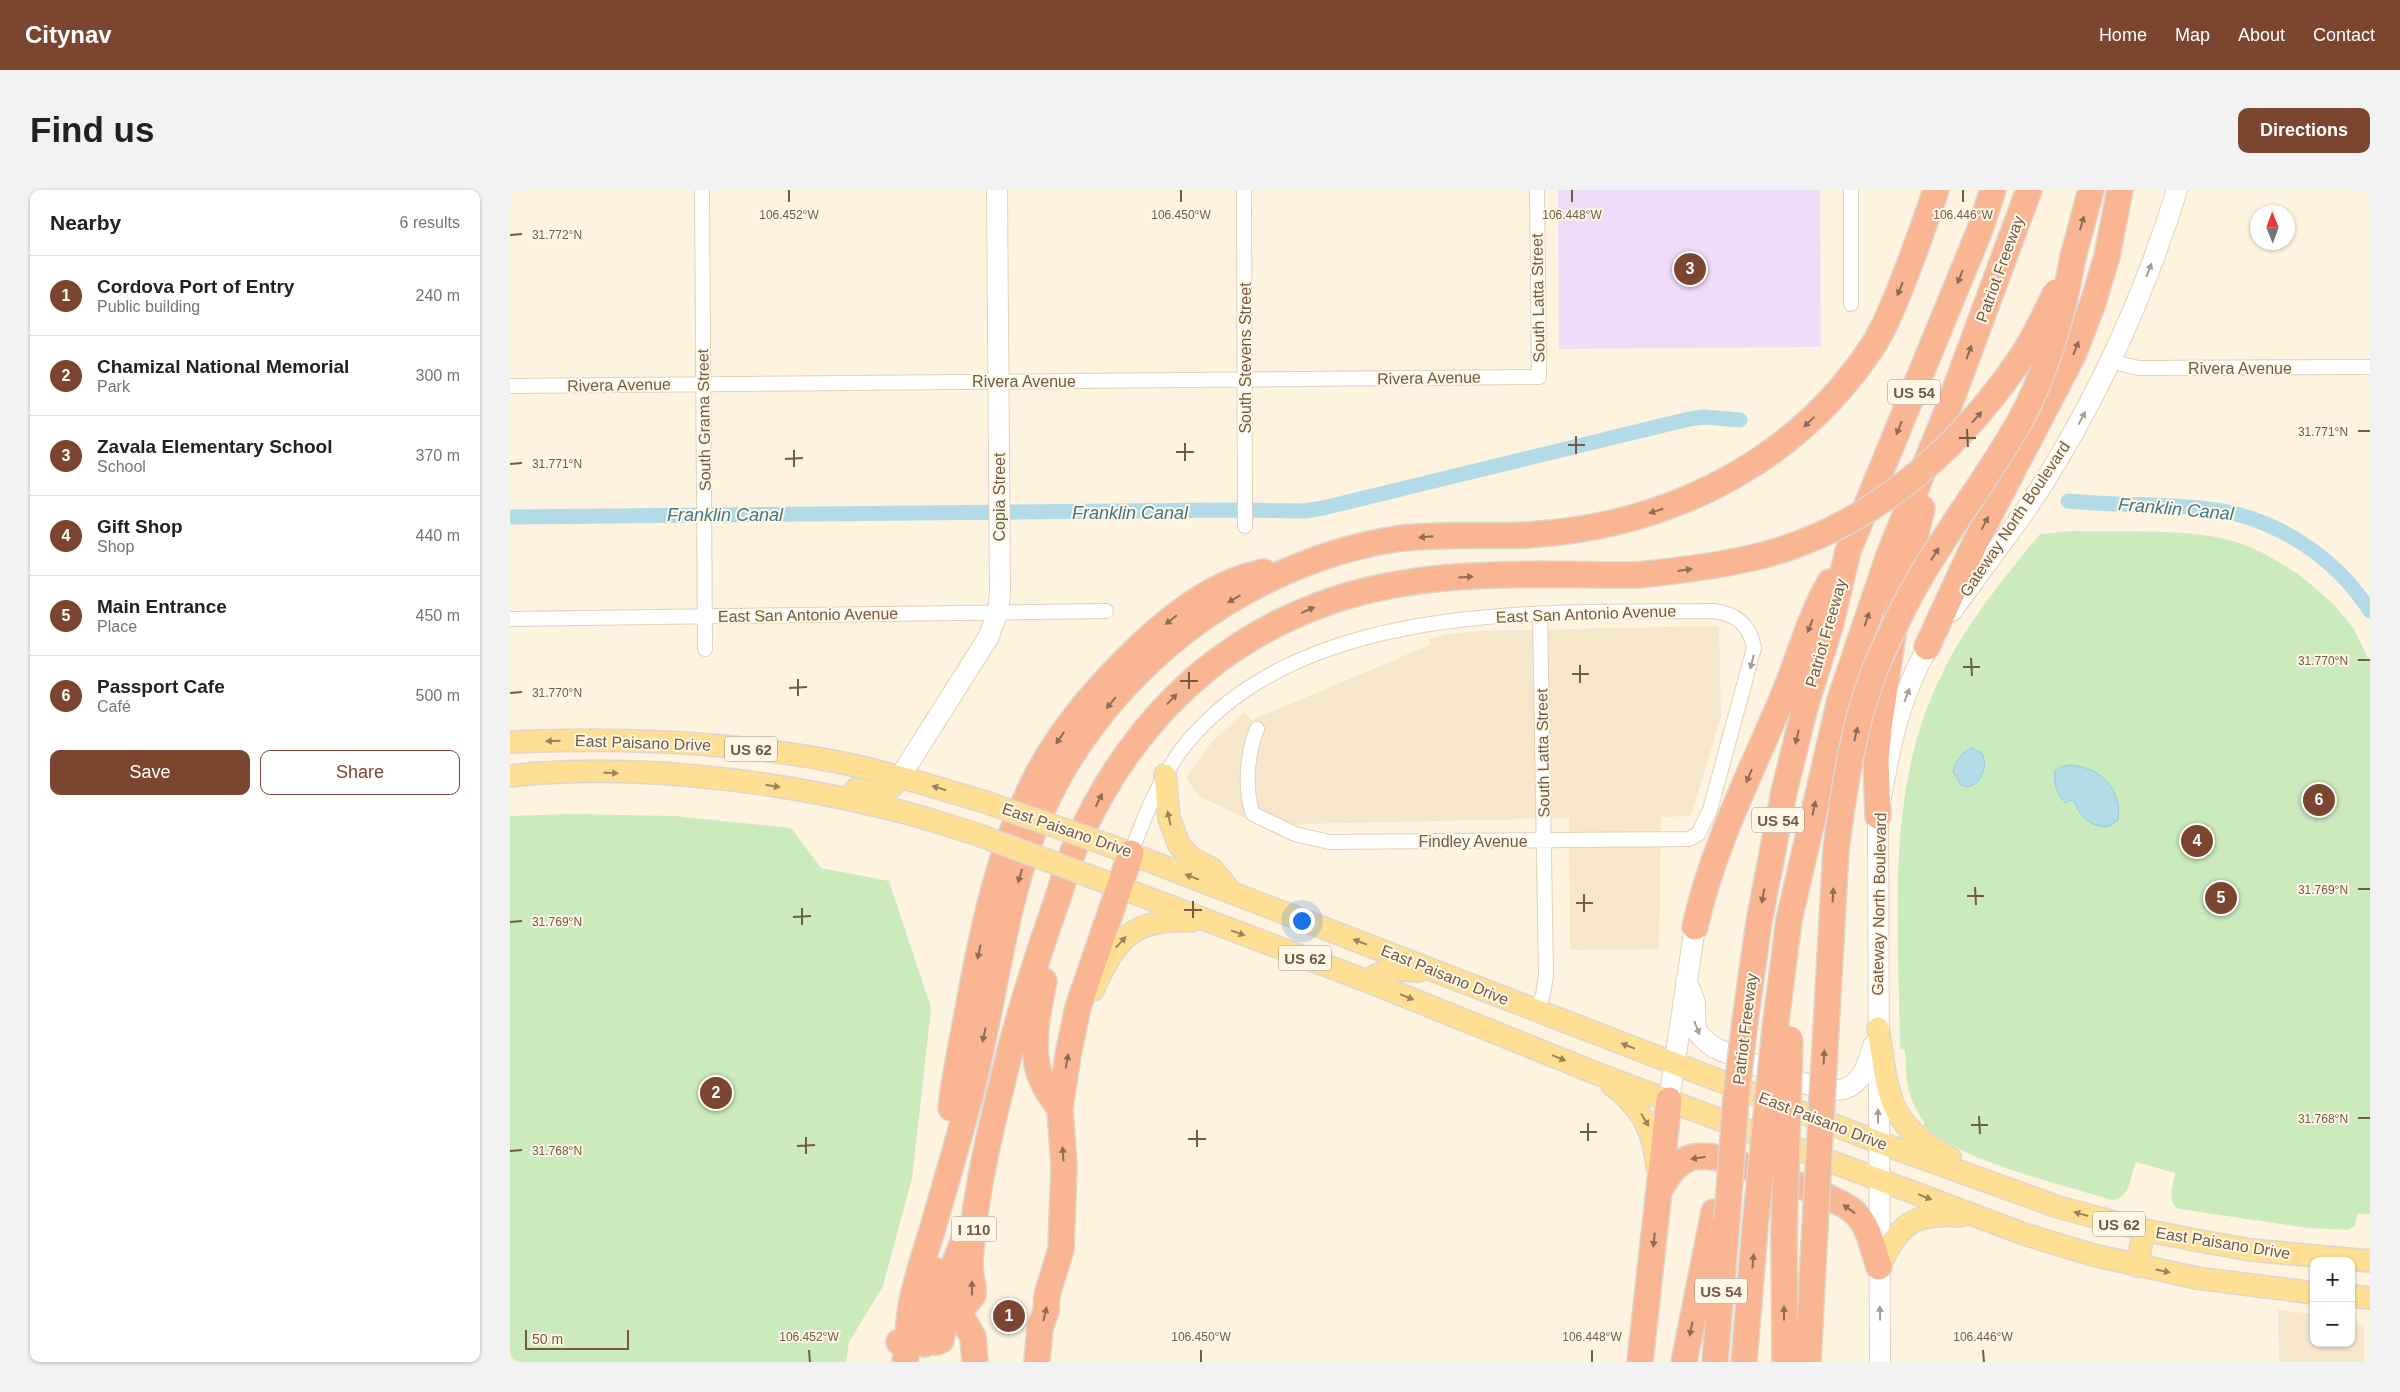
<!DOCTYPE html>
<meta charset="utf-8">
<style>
:root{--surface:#fff;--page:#f2f2f2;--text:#202124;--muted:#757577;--line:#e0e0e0;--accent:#7c452f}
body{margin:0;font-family:Arial,sans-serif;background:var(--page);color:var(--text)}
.controls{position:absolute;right:15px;bottom:15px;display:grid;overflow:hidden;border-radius:10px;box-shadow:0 1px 4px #0004}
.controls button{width:45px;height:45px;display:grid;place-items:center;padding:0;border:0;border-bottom:1px solid var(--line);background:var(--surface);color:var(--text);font:25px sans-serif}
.compass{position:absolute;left:1740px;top:15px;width:45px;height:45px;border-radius:50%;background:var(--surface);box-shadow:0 1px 4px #0004;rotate:359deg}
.scale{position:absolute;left:15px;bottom:12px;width:104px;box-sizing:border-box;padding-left:5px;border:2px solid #735a46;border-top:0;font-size:14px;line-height:18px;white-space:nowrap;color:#735a46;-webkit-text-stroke:4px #fff7e5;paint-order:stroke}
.you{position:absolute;left:791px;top:730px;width:18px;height:18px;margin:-12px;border:4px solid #fff;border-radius:50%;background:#1a73e8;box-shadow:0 0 0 8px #1a73e833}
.badge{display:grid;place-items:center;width:32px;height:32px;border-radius:50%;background:var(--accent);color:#fff;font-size:16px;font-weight:700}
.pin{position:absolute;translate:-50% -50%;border:2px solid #fff;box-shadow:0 1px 5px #0006}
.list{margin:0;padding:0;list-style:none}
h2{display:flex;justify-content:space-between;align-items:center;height:65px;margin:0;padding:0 20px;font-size:21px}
h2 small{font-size:16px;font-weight:400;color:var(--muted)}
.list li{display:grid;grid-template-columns:32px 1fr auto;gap:15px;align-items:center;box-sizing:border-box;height:80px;padding:0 20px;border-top:1px solid var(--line)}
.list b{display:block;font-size:19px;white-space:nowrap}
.list p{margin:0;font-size:16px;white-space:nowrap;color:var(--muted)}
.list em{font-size:16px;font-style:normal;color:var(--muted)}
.actions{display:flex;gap:10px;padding:15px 20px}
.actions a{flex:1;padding:11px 0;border:1px solid var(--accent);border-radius:10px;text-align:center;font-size:18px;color:var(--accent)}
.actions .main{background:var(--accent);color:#fff}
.map{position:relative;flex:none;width:1860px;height:1172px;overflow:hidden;border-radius:10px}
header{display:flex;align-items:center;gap:30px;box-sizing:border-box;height:70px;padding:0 25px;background:var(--accent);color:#fff}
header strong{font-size:24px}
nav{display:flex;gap:28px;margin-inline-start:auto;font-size:18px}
.intro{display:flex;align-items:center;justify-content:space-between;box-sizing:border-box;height:120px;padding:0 30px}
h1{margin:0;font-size:35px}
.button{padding:12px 22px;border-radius:10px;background:var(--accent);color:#fff;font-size:18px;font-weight:700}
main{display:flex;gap:30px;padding:0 30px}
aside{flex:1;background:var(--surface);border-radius:10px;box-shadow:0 1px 4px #0004}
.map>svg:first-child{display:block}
.residential{fill:#f5e6cc}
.education{fill:#f0dbf9}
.green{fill:#cbeabd}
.water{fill:#b2dbe7;stroke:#98cad9}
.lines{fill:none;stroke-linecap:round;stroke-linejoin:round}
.canal{stroke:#b2dbe7;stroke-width:15}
.street-casing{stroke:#e1d0ba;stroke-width:16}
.secondary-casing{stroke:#e6d1b8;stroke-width:22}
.primary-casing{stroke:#ddd7d3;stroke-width:24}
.highway-casing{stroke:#ddd7d3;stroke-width:28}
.street{stroke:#fff;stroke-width:14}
.secondary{stroke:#fff;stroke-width:20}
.primary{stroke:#ffdf93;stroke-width:21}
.highway{stroke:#fab592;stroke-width:25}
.primary-bridge-casing{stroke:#ddd7d3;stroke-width:24;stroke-linecap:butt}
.highway-bridge-casing{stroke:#ddd7d3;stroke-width:28;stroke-linecap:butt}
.primary-bridge{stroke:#ffdf93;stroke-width:21}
.highway-bridge{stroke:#fab592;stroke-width:25}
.oneway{fill:#8e6c55}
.oneway2{fill:#ab9c90}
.oneway3{fill:#9d825d}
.ticks{fill:none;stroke:#735a46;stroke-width:2}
.labels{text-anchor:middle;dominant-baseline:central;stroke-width:4;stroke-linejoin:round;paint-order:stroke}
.shield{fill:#fff7e5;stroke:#9d8976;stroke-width:1}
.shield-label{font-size:15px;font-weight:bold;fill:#735a46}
.street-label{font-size:16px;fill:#735a46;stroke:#fff7e5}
.water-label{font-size:18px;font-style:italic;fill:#3f7688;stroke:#fff7e5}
.ticks-label{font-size:12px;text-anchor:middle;fill:#735a46;stroke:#fff7e5;stroke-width:4;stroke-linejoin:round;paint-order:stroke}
</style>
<header>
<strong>Citynav</strong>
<nav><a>Home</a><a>Map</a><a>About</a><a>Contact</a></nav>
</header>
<div class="intro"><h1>Find us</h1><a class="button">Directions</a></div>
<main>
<aside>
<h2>Nearby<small>6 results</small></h2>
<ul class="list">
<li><span class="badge">1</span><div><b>Cordova Port of Entry</b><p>Public building</p></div><em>240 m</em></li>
<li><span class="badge">2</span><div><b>Chamizal National Memorial</b><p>Park</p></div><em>300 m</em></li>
<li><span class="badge">3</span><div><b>Zavala Elementary School</b><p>School</p></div><em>370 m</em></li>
<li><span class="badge">4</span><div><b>Gift Shop</b><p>Shop</p></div><em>440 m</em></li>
<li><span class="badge">5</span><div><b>Main Entrance</b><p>Place</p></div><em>450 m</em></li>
<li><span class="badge">6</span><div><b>Passport Cafe</b><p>Café</p></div><em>500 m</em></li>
</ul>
<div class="actions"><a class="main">Save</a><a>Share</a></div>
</aside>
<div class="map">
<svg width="1860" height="1172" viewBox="0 0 1860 1172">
<rect width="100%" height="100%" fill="#fdf3de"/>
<path class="residential" d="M 1209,436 L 1211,526 L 1181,626 L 1151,627 L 1149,759 L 1060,760 L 1059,628 L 791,634 L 763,641 L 690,607 L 677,590 L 677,586 L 702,552 L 734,522 L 742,530 L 920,455 L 919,449 L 938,444 L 970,441 Z
M 1768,1120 L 1804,1124 L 1804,1153 L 1841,1153 L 1842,1128 L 1854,1138 L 1854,1172 L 1769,1172 Z"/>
<path class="education" d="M 1048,0 L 1310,0 L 1311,157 L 1049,159 Z"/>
<path class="green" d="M 1564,341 C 1611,342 1660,339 1706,347 C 1756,356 1810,395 1841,435 C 1849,446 1854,461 1860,473 L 1860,1024 L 1847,1024 C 1846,1031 1847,1037 1838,1040 L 1799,1038 L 1669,1019 C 1656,1012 1663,996 1665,983 L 1626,972 C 1620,987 1620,1009 1602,1010 C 1554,995 1446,970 1414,935 L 1414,932 C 1395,903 1397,893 1395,860 L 1390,858 C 1389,733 1374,601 1431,486 C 1456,434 1494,388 1530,344 Z
M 61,624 L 165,626 L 281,638 L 311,678 L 379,691 L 421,818 L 402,988 L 373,1096 L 339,1152 L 336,1172 L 0,1172 L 0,626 Z"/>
<path class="water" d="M 1462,558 L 1472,563 C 1478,576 1473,593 1457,597 L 1451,595 L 1443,582 C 1445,571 1452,562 1462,558 Z
M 1559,575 C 1589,576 1613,599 1608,630 L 1598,637 C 1580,636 1571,628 1565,613 L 1562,610 L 1556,613 C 1547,605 1543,593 1545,581 L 1550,577 Z"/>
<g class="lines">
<path class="canal" d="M 1558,311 C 1605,316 1652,313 1698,319 C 1763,326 1825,366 1860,421
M 0,327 L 714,320 L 795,321 L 813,318 L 1179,229 L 1194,227 L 1230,230"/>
<defs>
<path id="street" d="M 192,0 L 195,459
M 734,0 L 735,336
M 1341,0 L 1341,114
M 1602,168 L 1611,174 L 1629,178 L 1860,177
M 0,196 L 1029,187 L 1027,0
M 0,429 L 596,421
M 621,663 C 635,625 650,587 675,555 C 793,409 1035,423 1204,421 C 1227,424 1240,435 1244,458 L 1200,620 L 1188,644 L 1179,649 L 819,652 L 785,644 L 743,624 C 734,599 737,564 747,539
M 1026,821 L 1033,805 L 1036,785 L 1030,423"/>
<path id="secondary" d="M 1442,421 C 1472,378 1505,338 1533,294 C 1590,203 1635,103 1667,0
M 390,587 L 478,448 L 488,422 L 490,403 L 487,0
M 1176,791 C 1179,798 1184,807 1185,814 C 1186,841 1181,841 1205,858 C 1231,868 1310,906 1334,899 C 1353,893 1358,873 1363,856
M 1159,910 L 1185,737
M 1370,1172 L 1368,626 C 1378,564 1390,497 1426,445"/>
<path id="primary" d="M 0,552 C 111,547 223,551 333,573 C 381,583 428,598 475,612
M 655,585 L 659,628 L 669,655 L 681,668 L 702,679 L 717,697
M 0,586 C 116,573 255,589 368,616 C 401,623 434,634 466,644
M 346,599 C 367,604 377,606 390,587
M 598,655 L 1368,952 L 1548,1017 L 1634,1040 L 1685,1050 L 1741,1060 L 1860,1071
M 585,688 L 857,791 L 1088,884 L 1514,1044 L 1583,1065 L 1686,1088 L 1804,1103
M 857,791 C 877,777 885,779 908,781
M 583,800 C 607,748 621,729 681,731
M 1368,838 C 1379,905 1375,933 1440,968
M 1102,895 C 1132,918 1143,939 1147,976
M 1627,1076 L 1634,1040
M 1369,1077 C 1389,1034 1403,1022 1451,1026
M 1841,1106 L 1860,1108"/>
<path id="highway" d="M 1563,67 L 1581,0
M 1417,457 L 1466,351 L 1563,165 L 1583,113 L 1597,66 L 1610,0
M 1368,626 L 1366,569 L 1369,538 L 1385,431 L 1412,318
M 1185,737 C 1203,655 1242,581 1274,504 C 1290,466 1300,426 1320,392
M 534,791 C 528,821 518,864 533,892 C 537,902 544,910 550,919
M 1235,831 L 1249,732 L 1274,602 L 1295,517 L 1321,433 L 1338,361 L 1469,42 L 1483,0
M 1265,839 L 1279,730 L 1330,510 L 1379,365 L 1436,224 L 1519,0
M 441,918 C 445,883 453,848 459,814 C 474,733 491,652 530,580 C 556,532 593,491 632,454 C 667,422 707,391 754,382
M 1149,1001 C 1157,987 1166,971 1183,967 C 1189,966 1197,966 1202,967 C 1226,971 1329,1007 1344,1022 C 1359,1035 1363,1059 1369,1077
M 1274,1043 L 1275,1172
M 389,1152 L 427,1152 L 431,1150 L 442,1080 L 454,1049
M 415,1154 L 424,1080
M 395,1172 C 398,1152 398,1131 402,1111 C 407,1088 414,1066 421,1044 C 433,1002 446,960 457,917 C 482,828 490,733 522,645 C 552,563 610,491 679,438 C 737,394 813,360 886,349 C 930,343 973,347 1017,345 C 1157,337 1287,273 1364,154 C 1375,137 1382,118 1390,99 C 1403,66 1415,33 1426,0
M 465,1172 L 463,1147 L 451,1126 L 451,1120 L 463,1105 C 464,1094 459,1083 460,1071 C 465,997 484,925 502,853 C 514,809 528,765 543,722 C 551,701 556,678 565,657 C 614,545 694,458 810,415 C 910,377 1022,385 1127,385
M 527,1172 L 530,1138 L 536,1121 L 537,1105 L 551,1059 L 554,976 L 550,919 L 558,865 L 568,817 L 621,663
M 1130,1172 L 1159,910
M 1174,1172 L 1204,1022
M 1205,1172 L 1217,1029
M 1234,1172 L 1245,1038
M 1298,1172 L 1304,1055"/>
</defs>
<use href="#street" class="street-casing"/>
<use href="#secondary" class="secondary-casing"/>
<use href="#primary" class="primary-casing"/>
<use href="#highway" class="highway-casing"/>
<use href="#street" class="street"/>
<use href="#secondary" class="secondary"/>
<use href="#primary" class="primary"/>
<use href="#highway" class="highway"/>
<defs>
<path id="primary-bridge" d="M 475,612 L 598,655
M 466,644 L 585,688"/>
<path id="highway-bridge" d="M 1127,385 C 1168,381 1209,376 1250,366 C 1357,339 1444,264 1506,175 C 1522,153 1534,127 1546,102
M 1217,1029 L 1226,908 L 1235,831
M 1245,1038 L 1265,839
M 1274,1043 L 1280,849
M 1304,1055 L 1326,659 C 1335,596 1343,531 1368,472 C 1376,453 1385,435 1394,417 C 1427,352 1474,295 1510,231 C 1538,180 1553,124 1563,67"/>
</defs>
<use href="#primary-bridge" class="primary-bridge-casing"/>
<use href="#highway-bridge" class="highway-bridge-casing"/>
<use href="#primary-bridge" class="primary-bridge"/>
<use href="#highway-bridge" class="highway-bridge"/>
</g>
<defs><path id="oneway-solid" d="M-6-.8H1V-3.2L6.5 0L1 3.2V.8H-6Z" transform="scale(1.25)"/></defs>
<g class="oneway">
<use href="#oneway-solid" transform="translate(1572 33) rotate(-74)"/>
<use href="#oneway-solid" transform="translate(1450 87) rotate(112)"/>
<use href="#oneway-solid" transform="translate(1390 99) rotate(112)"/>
<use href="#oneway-solid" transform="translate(1566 158) rotate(-68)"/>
<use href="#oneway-solid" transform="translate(1459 162) rotate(-70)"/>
<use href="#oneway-solid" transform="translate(1467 227) rotate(-48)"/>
<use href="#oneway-solid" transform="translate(1299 232) rotate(137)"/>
<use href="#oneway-solid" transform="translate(1389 238) rotate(112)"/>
<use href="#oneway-solid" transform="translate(1146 321) rotate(163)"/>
<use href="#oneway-solid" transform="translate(1475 333) rotate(-62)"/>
<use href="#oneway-solid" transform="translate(916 347) rotate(175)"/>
<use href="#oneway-solid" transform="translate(1425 364) rotate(-58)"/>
<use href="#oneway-solid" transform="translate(1175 380) rotate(-8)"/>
<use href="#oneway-solid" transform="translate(956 387) rotate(-3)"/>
<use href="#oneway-solid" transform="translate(724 409) rotate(150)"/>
<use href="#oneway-solid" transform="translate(798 420) rotate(-24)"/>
<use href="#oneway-solid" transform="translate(1357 429) rotate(-71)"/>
<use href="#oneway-solid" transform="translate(661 430) rotate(141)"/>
<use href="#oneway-solid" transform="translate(1300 436) rotate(111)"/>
<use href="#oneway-solid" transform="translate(662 509) rotate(-46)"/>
<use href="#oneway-solid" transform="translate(601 513) rotate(130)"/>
<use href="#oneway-solid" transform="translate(1346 544) rotate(-77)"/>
<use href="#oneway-solid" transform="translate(1287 547) rotate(104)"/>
<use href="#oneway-solid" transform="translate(550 548) rotate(124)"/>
<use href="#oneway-solid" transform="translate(1239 586) rotate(113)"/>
<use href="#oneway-solid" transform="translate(589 610) rotate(-63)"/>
<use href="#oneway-solid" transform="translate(1304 618) rotate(-78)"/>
<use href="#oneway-solid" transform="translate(510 686) rotate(106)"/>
<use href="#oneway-solid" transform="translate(1323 705) rotate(-87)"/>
<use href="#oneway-solid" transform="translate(1253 706) rotate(100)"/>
<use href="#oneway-solid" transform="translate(469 762) rotate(102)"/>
<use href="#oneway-solid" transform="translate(474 845) rotate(102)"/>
<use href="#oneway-solid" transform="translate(1314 867) rotate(-87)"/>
<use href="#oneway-solid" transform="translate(557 871) rotate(-80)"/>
<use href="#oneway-solid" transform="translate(553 964) rotate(-94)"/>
<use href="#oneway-solid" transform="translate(1188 968) rotate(171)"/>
<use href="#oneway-solid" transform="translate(1339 1019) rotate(-144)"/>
<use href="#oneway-solid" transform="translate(1144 1050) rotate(96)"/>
<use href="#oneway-solid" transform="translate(1243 1071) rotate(-85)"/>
<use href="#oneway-solid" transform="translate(462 1098) rotate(-91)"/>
<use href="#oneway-solid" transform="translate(1274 1123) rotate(-90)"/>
<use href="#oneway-solid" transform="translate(535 1124) rotate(-77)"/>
<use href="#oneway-solid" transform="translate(1181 1139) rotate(101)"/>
</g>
<g class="oneway2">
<use href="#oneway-solid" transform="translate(1639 80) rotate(-69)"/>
<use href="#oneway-solid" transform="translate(1572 228) rotate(-62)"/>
<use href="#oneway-solid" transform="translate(1242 472) rotate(104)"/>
<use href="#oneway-solid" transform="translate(1397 505) rotate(-69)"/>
<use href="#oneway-solid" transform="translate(1187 838) rotate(68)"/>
<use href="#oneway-solid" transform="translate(1368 926) rotate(-90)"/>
<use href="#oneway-solid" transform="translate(1370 1123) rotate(-91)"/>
</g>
<g class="oneway3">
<use href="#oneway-solid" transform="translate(43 551) rotate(178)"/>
<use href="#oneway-solid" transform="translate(101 583) rotate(1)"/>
<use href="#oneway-solid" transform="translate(263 596) rotate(9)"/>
<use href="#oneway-solid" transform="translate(429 598) rotate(-163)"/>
<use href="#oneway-solid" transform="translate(659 628) rotate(-102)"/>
<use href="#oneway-solid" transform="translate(682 687) rotate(-159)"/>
<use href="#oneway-solid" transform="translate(728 743) rotate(20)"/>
<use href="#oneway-solid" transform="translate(611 752) rotate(-47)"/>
<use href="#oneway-solid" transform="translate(850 752) rotate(-159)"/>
<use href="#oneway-solid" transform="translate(897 807) rotate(22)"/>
<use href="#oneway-solid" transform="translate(1118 856) rotate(-159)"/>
<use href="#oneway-solid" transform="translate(1049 868) rotate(22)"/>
<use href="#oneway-solid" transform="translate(1135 930) rotate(59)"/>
<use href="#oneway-solid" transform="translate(1415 1007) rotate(22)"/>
<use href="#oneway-solid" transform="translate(1571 1024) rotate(-164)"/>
<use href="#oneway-solid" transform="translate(1653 1081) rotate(12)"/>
</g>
<path class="ticks" d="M 279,0 L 279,12M 671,0 L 671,12M 1062,0 L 1062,12M 1453,0 L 1453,12M 0,45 L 12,44M 1457,239 L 1458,257M 1848,241 L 1860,241M 1066,246 L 1066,264M 1449,248 L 1466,248M 675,253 L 675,271M 1058,255 L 1075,255M 284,260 L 284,277M 666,262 L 684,262M 275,269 L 293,268M 0,274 L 12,273M 1461,468 L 1462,486M 1848,470 L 1860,470M 1070,475 L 1070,493M 1453,477 L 1470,477M 679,482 L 679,499M 1062,484 L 1079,484M 288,489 L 288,506M 670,491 L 688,491M 279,498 L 297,497M 0,503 L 12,502M 1465,697 L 1466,715M 1848,699 L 1860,699M 1074,704 L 1074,722M 1457,706 L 1474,706M 683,711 L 683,728M 1066,713 L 1083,713M 292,718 L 292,735M 674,720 L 692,720M 283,727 L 301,726M 0,732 L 12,731M 1469,926 L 1470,944M 1848,928 L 1860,928M 1078,933 L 1078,951M 1461,935 L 1478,935M 687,940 L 687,957M 1070,942 L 1087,942M 296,947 L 296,964M 678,949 L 696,949M 287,956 L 305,955M 0,961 L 12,960M 299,1160 L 300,1172M 691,1160 L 691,1172M 1082,1160 L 1082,1172M 1473,1160 L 1474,1172"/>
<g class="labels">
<g class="shield">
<rect x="1378" y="189.5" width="52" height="25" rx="4"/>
<rect x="215" y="546.5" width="52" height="25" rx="4"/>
<rect x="1242" y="617.5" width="52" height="25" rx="4"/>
<rect x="769" y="755.5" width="52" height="25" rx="4"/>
<rect x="1583" y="1021.5" width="52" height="25" rx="4"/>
<rect x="441.5" y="1026.5" width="45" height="25" rx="4"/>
<rect x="1185" y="1088.5" width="52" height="25" rx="4"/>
</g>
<g class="shield-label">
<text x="1404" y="202">US 54</text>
<text x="241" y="559">US 62</text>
<text x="1268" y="630">US 54</text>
<text x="795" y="768">US 62</text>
<text x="1609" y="1034">US 62</text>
<text x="464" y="1039">I 110</text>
<text x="1211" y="1101">US 54</text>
</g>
<g class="street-label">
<text transform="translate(1490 79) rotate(-70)">Patriot Freeway</text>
<text transform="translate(1028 108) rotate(-91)">South Latta Street</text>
<text transform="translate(735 168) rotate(-90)">South Stevens Street</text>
<text x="1730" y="178">Rivera Avenue</text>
<text transform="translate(919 188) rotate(-1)">Rivera Avenue</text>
<text x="514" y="191">Rivera Avenue</text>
<text transform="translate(109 195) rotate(-1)">Rivera Avenue</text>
<text transform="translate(194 230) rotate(-91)">South Grama Street</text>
<text transform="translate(489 307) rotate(-90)">Copia Street</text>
<text transform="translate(1505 329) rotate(-56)">Gateway North Boulevard</text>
<text transform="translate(1076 424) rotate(-2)">East San Antonio Avenue</text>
<text transform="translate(298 425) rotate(-1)">East San Antonio Avenue</text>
<text transform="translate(1316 443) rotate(-74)">Patriot Freeway</text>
<text transform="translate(133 553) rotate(2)">East Paisano Drive</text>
<text transform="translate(1033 563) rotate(-91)">South Latta Street</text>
<text transform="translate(557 640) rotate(19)">East Paisano Drive</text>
<text x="963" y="651">Findley Avenue</text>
<text transform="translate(1369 714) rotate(-89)">Gateway North Boulevard</text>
<text transform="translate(935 785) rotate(22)">East Paisano Drive</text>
<text transform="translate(1235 839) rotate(-83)">Patriot Freeway</text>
<text transform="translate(1313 931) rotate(21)">East Paisano Drive</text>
<text transform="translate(1713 1053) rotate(9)">East Paisano Drive</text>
</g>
<g class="water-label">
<text transform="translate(1666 319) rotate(5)">Franklin Canal</text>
<text x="620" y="323">Franklin Canal</text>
<text x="215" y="325">Franklin Canal</text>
</g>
</g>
<g class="ticks-label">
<text x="279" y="29">106.452°W</text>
<text x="671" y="29">106.450°W</text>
<text x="1062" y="29">106.448°W</text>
<text x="1453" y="29">106.446°W</text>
<text x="47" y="49">31.772°N</text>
<text x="1813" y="246">31.771°N</text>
<text x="47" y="278">31.771°N</text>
<text x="1813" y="475">31.770°N</text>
<text x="47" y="507">31.770°N</text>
<text x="1813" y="704">31.769°N</text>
<text x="47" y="736">31.769°N</text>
<text x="1813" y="933">31.768°N</text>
<text x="47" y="965">31.768°N</text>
<text x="299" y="1151">106.452°W</text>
<text x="691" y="1151">106.450°W</text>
<text x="1082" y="1151">106.448°W</text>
<text x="1473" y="1151">106.446°W</text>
</g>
</svg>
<div class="controls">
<button>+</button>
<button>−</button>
</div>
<svg class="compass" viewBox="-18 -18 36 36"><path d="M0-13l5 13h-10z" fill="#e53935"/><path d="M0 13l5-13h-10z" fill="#757577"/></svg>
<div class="scale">50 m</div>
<div class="you"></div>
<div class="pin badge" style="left:499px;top:1126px">1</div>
<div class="pin badge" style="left:206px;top:903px">2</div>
<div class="pin badge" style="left:1180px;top:79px">3</div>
<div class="pin badge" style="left:1687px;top:651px">4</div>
<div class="pin badge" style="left:1711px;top:708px">5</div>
<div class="pin badge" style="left:1809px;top:610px">6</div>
</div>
</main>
